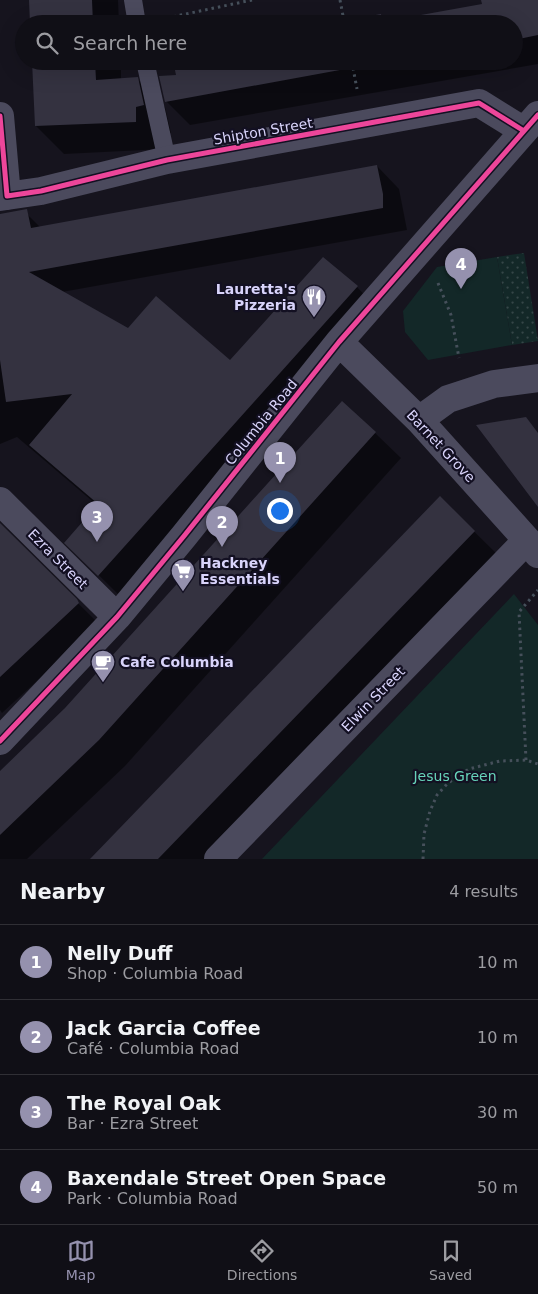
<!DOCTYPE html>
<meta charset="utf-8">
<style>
:root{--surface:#100f16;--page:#19181f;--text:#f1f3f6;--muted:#9c9ca1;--line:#302f35;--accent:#9591ae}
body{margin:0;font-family:"DejaVu Sans",sans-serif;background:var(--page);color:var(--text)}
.you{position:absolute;left:279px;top:510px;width:18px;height:18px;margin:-12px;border:4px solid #fff;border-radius:50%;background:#1a73e8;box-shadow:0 0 0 8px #1a73e833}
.badge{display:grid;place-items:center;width:32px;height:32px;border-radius:50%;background:var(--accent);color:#fff;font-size:16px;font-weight:700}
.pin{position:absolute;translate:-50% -41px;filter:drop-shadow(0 1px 2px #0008)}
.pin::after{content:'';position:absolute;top:26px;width:18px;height:15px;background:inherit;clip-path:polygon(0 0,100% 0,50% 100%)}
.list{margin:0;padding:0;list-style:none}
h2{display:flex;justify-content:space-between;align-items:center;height:65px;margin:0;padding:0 20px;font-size:21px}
h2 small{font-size:16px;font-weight:400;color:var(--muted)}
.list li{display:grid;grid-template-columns:32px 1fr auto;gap:15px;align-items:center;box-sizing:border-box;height:75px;padding:0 20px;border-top:1px solid var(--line)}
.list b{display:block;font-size:19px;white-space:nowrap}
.list p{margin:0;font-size:16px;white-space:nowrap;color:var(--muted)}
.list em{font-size:16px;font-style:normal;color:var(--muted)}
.icon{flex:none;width:28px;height:28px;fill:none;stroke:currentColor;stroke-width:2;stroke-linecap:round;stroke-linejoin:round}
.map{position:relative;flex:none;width:538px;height:859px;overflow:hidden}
.search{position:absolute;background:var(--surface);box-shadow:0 5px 20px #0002;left:15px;right:15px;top:15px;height:55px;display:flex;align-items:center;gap:12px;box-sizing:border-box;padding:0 18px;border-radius:28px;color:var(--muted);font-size:19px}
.sheet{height:365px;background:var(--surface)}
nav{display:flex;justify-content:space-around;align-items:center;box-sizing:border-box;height:70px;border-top:1px solid var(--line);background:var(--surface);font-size:14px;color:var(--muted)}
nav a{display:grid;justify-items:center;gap:2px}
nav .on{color:var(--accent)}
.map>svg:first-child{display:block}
.grass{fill:url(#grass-dots)}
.park{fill:#132828}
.shadow{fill:#0007}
.building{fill:#343240}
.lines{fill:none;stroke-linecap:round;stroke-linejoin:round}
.path{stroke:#46505b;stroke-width:3;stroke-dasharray:2.5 4;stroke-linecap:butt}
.lane{stroke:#4b4a5d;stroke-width:18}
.street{stroke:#4b4a5d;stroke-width:28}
.cycleway-casing{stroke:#131022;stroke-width:8}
.cycleway{stroke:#ed469a;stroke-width:5}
.labels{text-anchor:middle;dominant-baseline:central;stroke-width:4.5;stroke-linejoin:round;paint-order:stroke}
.street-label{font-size:14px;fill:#d9d4fb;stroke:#131022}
.poi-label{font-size:14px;font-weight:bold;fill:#d9d4fb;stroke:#131022;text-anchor:start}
.park-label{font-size:14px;fill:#67d4ba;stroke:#131022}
</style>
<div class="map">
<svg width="538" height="859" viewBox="0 0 538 859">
<defs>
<pattern id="grass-dots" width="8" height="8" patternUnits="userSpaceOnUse" patternTransform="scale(1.25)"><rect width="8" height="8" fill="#132828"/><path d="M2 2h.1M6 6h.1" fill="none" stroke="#354648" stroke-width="1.8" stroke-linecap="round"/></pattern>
</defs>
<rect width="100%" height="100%" fill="#16141e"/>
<path class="grass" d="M 524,253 L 538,341 L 512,345 L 497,257 Z"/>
<path class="park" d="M 497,257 L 512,345 L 428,360 L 405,332 L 403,311 L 437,267 Z
M 514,594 L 538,625 L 538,859 L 262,859 Z"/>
<path class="shadow" d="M 30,0 L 118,0 L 119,24 L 31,24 Z
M 482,0 L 538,0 L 538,64 L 190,125 L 166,101 L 177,77 L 174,61 L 514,61 L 514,24 L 335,24 L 381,16 L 387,22 L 483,5 Z
M 33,61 L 121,61 L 121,79 L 137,79 L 165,107 L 171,133 L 163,135 L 164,149 L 64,154 L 36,126 Z
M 377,166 L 399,189 L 407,230 L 62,292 L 129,330 L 230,362 L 357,287 L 379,310 L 121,597 L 66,543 L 98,506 L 17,437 L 0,444 L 0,220 L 28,215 L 40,227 Z
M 375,433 L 401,458 L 125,766 L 27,859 L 0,859 L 0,773 Z
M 440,498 L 500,557 L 208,859 L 91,859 Z
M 0,526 L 99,624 L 2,713 L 0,710 Z"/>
<path class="building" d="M 29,0 L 92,0 L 93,24 L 30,24 Z
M 481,0 L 538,0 L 538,35 L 514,40 L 514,24 L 328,24 L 381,14 L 382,22 L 482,4 Z
M 32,61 L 95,61 L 96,80 L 138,77 L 144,105 L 136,107 L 136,122 L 35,126 Z
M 173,61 L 389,61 L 165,102 L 159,76 L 176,75 Z
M 377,165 L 383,194 L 383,208 L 29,272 L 128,328 L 156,296 L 230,360 L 323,257 L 358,286 L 98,576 L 64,543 L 98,504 L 29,445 L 72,394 L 6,402 L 0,360 L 0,214 L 27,209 L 31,228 Z
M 342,401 L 376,432 L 99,740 L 0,835 L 0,771 L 65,708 Z
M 526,417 L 538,433 L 538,507 L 476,425 Z
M 440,496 L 475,531 L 158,859 L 90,859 Z
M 0,523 L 77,599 L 79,603 L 0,677 Z"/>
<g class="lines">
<path class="path" d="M 340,0 L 344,21
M 167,18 L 252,0
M 353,68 L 357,89
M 438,283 L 451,315 L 459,358
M 526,760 L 519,612 L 538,590
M 423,859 L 424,834 L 430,811 L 437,795 L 448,783 L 469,769 L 500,761 L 526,760 L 538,764"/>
<path class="lane" d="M 133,0 L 137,24
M 145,61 L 167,160"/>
<path class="street" d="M 0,116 L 7,196
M 0,197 L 41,191 L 167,160 L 479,103 L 524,131
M 339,342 L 419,420 L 527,540 L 538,554
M 419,420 L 448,399 L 494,384 L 538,378
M 0,501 L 117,617
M 0,741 L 117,617 L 184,536 L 339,342 L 538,115
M 218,859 L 527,540"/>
<defs>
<path id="cycleway" d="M 0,116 L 7,196 L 41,191 L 167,160 L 479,103 L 524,131
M 0,741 L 117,617 L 184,536 L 339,342 L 538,115"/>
</defs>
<use href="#cycleway" class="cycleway-casing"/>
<use href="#cycleway" class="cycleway"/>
</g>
<defs>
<symbol id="restaurant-pin" viewBox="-11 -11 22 30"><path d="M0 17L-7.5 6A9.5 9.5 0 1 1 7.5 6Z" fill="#9591ae" stroke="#131022"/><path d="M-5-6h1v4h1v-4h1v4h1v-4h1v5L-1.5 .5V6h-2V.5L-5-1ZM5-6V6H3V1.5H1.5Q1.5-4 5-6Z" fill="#fff"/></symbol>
<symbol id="supermarket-pin" viewBox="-11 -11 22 30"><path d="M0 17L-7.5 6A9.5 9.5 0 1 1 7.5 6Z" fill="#9591ae" stroke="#131022"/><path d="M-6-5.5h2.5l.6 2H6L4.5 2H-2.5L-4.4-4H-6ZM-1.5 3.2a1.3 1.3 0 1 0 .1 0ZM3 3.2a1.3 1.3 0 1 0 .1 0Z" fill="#fff"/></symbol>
<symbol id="cafe-pin" viewBox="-11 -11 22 30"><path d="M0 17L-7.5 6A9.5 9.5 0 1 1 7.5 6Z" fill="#9591ae" stroke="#131022"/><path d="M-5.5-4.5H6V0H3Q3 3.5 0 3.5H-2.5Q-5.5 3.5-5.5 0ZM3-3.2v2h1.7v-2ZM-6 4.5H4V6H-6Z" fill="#fff"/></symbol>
</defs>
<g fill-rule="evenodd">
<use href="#restaurant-pin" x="300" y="283" width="28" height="38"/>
<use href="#supermarket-pin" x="169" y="557" width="28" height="38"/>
<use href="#cafe-pin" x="89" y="648" width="28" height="38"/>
</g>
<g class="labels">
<g class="street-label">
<text transform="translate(263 131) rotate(-10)">Shipton Street</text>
<text transform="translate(261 422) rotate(-51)">Columbia Road</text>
<text transform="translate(441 446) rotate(47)">Barnet Grove</text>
<text transform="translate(58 559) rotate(45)">Ezra Street</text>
<text transform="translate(373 699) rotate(-46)">Elwin Street</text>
</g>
<g class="poi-label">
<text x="296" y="289" text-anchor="end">Lauretta's<tspan x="296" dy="16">Pizzeria</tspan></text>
<text x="200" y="563">Hackney<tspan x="200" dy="16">Essentials</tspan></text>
<text x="120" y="662">Cafe Columbia</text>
</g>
<g class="park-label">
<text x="455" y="776">Jesus Green</text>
</g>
</g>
</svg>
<div class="you"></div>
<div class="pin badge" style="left:280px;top:483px">1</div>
<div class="pin badge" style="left:222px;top:547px">2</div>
<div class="pin badge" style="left:97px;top:542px">3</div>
<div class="pin badge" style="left:461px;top:289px">4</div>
<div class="search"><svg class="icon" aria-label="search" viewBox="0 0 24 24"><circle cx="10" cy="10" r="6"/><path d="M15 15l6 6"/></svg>Search here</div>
</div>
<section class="sheet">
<h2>Nearby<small>4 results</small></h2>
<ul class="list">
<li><span class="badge">1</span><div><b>Nelly Duff</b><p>Shop · Columbia Road</p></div><em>10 m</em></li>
<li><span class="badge">2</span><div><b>Jack Garcia Coffee</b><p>Café · Columbia Road</p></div><em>10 m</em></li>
<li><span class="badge">3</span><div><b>The Royal Oak</b><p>Bar · Ezra Street</p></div><em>30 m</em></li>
<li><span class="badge">4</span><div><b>Baxendale Street Open Space</b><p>Park · Columbia Road</p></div><em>50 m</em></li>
</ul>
</section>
<nav>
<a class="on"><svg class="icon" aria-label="map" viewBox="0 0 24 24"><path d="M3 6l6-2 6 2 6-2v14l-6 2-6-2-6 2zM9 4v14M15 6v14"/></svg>Map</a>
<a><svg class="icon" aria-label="directions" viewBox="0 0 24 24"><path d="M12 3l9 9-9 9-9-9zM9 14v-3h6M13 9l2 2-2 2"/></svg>Directions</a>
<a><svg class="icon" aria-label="saved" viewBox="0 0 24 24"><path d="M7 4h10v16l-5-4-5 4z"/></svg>Saved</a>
</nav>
